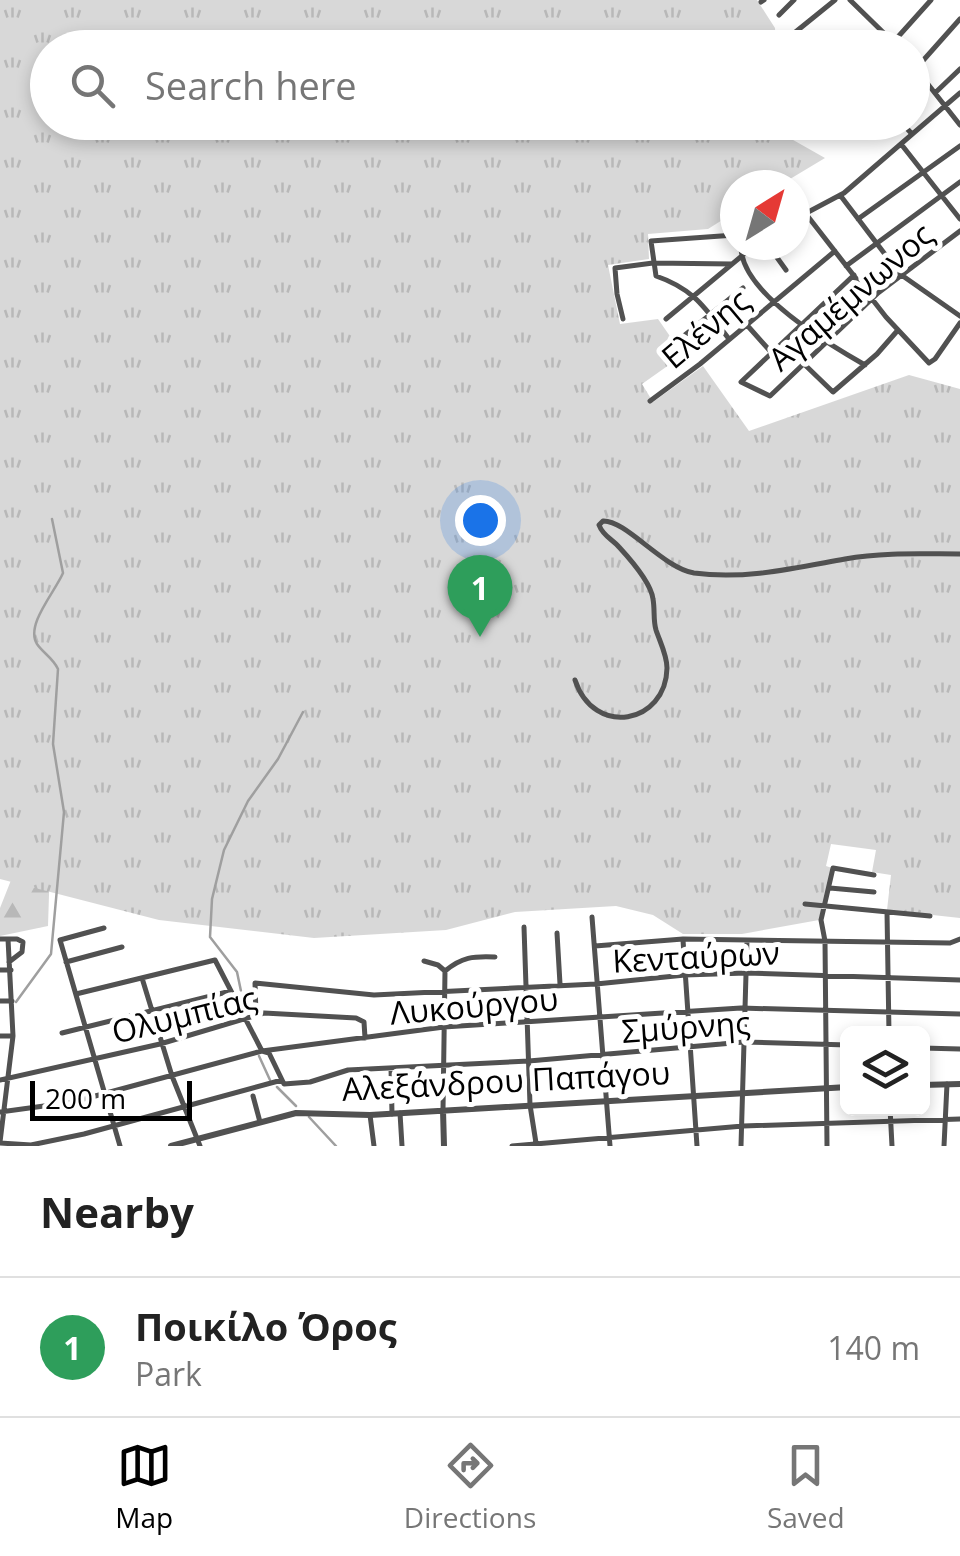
<!DOCTYPE html>
<meta charset="utf-8">
<style>
:root{--surface:#fff;--page:#f6f6f6;--text:#222;--muted:#767676;--line:#e0e0e0;--accent:#000}
body{margin:0;font-family:"Open Sans",sans-serif;background:var(--page);color:var(--text)}
.controls{position:absolute;right:30px;bottom:30px;display:grid;overflow:hidden;border-radius:15px;box-shadow:0 5px 15px #0003}
.controls button{width:90px;height:90px;display:grid;place-items:center;padding:0;border:0;border-bottom:2px solid var(--line);background:var(--surface);color:var(--text);font:50px sans-serif}
.compass{position:absolute;left:720px;top:170px;width:90px;height:90px;border-radius:50%;background:var(--surface);box-shadow:0 5px 15px #0003;rotate:37deg}
.scale{position:absolute;left:30px;bottom:25px;width:162px;box-sizing:border-box;padding-left:10px;border:5px solid #000;border-top:0;font-size:28px;line-height:35px;white-space:nowrap;color:#000;-webkit-text-stroke:8px #fff;paint-order:stroke}
.you{position:absolute;left:480px;top:520px;width:35px;height:35px;margin:-25px;border:8px solid #fff;border-radius:50%;background:#1a73e8;box-shadow:0 0 0 15px #1a73e833}
.badge{display:grid;place-items:center;width:65px;height:65px;border-radius:50%;background:var(--accent);color:#fff;font-size:32px;font-weight:700}
.pin{position:absolute;translate:-50% -82px;filter:drop-shadow(0 2px 5px #0008)}
.pin::after{content:'';position:absolute;top:52px;width:35px;height:30px;background:inherit;clip-path:polygon(0 0,100% 0,50% 100%)}
.list{margin:0;padding:0;list-style:none}
h2{display:flex;justify-content:space-between;align-items:center;height:130px;margin:0;padding:0 40px;font-size:42px}
h2 small{font-size:32px;font-weight:400;color:var(--muted)}
.list li{display:grid;grid-template-columns:65px 1fr auto;gap:30px;align-items:center;box-sizing:border-box;height:140px;padding:0 40px;border-top:2px solid var(--line)}
.list b{display:block;font-size:38px;white-space:nowrap}
.list p{margin:0;font-size:32px;white-space:nowrap;color:var(--muted)}
.list em{font-size:32px;font-style:normal;color:var(--muted)}
.icon{flex:none;width:55px;height:55px;fill:none;stroke:currentColor;stroke-width:2;stroke-linecap:round;stroke-linejoin:round}
.map{position:relative;flex:none;width:960px;height:1146px;overflow:hidden}
.search{position:absolute;background:var(--surface);box-shadow:0 5px 15px #0003;left:30px;right:30px;top:30px;height:110px;display:flex;align-items:center;gap:25px;box-sizing:border-box;padding:0 35px;border-radius:55px;color:var(--muted);font-size:38px}
.sheet{height:270px;background:var(--surface)}
nav{display:flex;justify-content:space-around;align-items:center;box-sizing:border-box;height:140px;border-top:2px solid var(--line);background:var(--surface);font-size:28px;color:var(--muted)}
nav a{display:grid;justify-items:center;gap:5px}
nav .on{color:var(--accent)}
.map>svg:first-child{display:block}
.forest{fill:url(#forest-firs)}
.park{fill:url(#park-tufts)}
.lines{fill:none;stroke-linecap:round;stroke-linejoin:round}
.stream{stroke:#9f9f9f;stroke-width:2.5}
.minor{stroke:#515151;stroke-width:5}
.tertiary{stroke:#515151;stroke-width:6}
.labels{text-anchor:middle;dominant-baseline:central;stroke-width:10;stroke-linejoin:round;paint-order:stroke}
.street-label{font-size:32px;fill:#000;stroke:#fff}
</style>
<div class="map">
<svg width="960" height="1146" viewBox="0 0 960 1146">
<defs>
<pattern id="forest-firs" width="22" height="20" patternUnits="userSpaceOnUse" patternTransform="scale(2.5)"><rect width="22" height="20" fill="#d8d8d8"/><path d="M5 1l3.5 6h-7zM16 11l3.5 6h-7z" fill="#b8b8b8"/></pattern>
<pattern id="park-tufts" width="24" height="20" patternUnits="userSpaceOnUse" patternTransform="scale(2.5)"><rect width="24" height="20" fill="#d8d8d8"/><path d="M3 7l-1-3M5 7V3M7 7l1-3M15 17l-1-3M17 17v-4M19 17l1-3" fill="none" stroke="#b8b8b8"/></pattern>
</defs>
<rect width="100%" height="100%" fill="#fff"/>
<path class="forest" d="M 0,769 L 50,864 L 48,926 L 0,936 L 0,908 L 17,865 Z"/>
<path class="park" d="M 0,0 L 757,0 L 775,28 L 776,47 L 48,48 L 48,122 L 778,122 L 779,132 L 825,158 L 780,185 L 735,185 L 735,212 L 708,229 L 648,234 L 649,259 L 608,265 L 620,324 L 658,319 L 683,355 L 642,384 L 653,402 L 703,366 L 749,431 L 909,375 L 960,389 L 960,918 L 887,910 L 891,875 L 872,872 L 876,850 L 831,844 L 826,866 L 832,868 L 819,920 L 742,934 L 683,934 L 653,915 L 616,906 L 515,912 L 446,930 L 314,938 L 159,920 L 0,879 Z"/>
<g class="lines">
<path class="stream" d="M 16,1002 L 51,954 L 64,812 L 53,744 L 58,669 C 53,658 43,653 37,644 C 25,625 55,592 63,573 L 52,519
M 246,1015 L 237,972 L 210,937 L 212,899 L 224,850 L 248,801 L 278,759 L 303,712
M 259,1056 L 270,1080
M 277,1087 L 296,1106
M 309,1117 L 336,1146"/>
<path class="minor" d="M 850,0 L 893,42
M 761,2 L 764,0
M 779,15 L 794,0
M 805,48 L 793,34 L 835,0
M 888,48 L 931,0
M 916,69 L 960,125
M 912,73 L 960,19
M 936,92 L 960,69
M 901,122 L 912,134
M 831,127 L 832,122
M 901,144 L 960,219
M 840,195 L 900,274 L 960,316
M 806,214 L 886,317 L 929,363 L 935,359 L 960,323
M 795,219 L 844,193 L 960,93
M 858,219 L 960,146
M 741,245 C 739,291 828,344 865,365
M 768,245 L 786,270
M 846,266 L 960,182
M 854,275 L 741,382 L 770,396 L 878,293 L 960,231
M 623,319 L 617,294 L 615,268 L 653,263 L 732,264
M 666,319 L 755,245
M 746,324 L 771,352
M 680,339 L 743,288
M 729,339 C 705,308 694,289 656,276 L 651,241 L 735,235
M 803,363 L 833,392 L 877,354 L 898,330
M 650,401 L 700,364 L 835,251
M 575,680 C 594,738 666,724 667,668 C 667,655 660,642 656,630 C 653,620 655,610 653,599 C 651,583 631,560 619,547 C 612,539 603,536 599,525 L 603,521 C 626,520 663,568 694,573 C 745,580 795,568 845,559 C 883,552 922,554 960,554
M 830,888 L 874,892
M 805,904 L 930,916
M 887,912 L 889,1034
M 592,917 L 610,1146
M 524,927 L 530,1105 L 536,1143
M 104,928 L 60,940 L 120,1146
M 557,933 L 560,984
M 0,939 L 17,939 L 23,942 L 22,952 L 9,962
M 683,940 L 697,1146
M 595,946 L 683,939 L 950,943 L 960,939
M 424,961 L 438,965 L 445,971
M 66,962 L 122,947
M 0,970 L 11,970
M 142,978 L 172,1076 L 200,1146
M 76,994 L 215,960 L 262,1051 L 269,1053 L 284,1084 L 310,1082 L 348,1070 L 529,1061 L 744,1042 L 848,1045
M 0,1001 L 12,1001
M 256,1015 L 255,983 L 374,995 L 596,984 L 685,975 L 746,973 L 960,980
M 62,1033 L 231,991
M 0,1036 L 13,1036
M 922,1048 L 960,1049
M 391,1068 L 392,1114
M 0,1080 L 160,1044 L 264,1013 L 356,1018 L 364,1022 L 365,1038
M 253,1096 L 260,1122
M 890,1108 L 892,1146
M 443,1110 L 445,971 C 462,957 473,956 495,957
M 0,1112 L 73,1102 L 262,1051 L 444,1027 L 741,1008 L 960,1014
M 400,1113 L 402,1146
M 370,1115 L 374,1146
M 0,1142 L 13,1036 L 8,939
M 0,1143 L 31,1145 L 84,1134 L 282,1080
M 512,1146 L 743,1126 L 960,1119
M 741,1146 L 747,940
M 827,1146 L 825,941 L 821,920 L 833,868 L 874,875
M 944,1146 L 947,1084"/>
<path class="tertiary" d="M 922,1085 L 960,1084
M 443,1110 L 444,1146
M 171,1146 L 296,1113 L 370,1115 L 848,1087"/>
</g>
<g class="labels">
<g class="street-label">
<text transform="translate(850 296) rotate(-41)">Αγαμέμνωνος</text>
<text transform="translate(705 328) rotate(-40)">Ελένης</text>
<text transform="translate(696 956) rotate(-3)">Κενταύρων</text>
<text transform="translate(474 1005) rotate(-5)">Λυκούργου</text>
<text transform="translate(184 1014) rotate(-14)">Ολυμπίας</text>
<text transform="translate(686 1026) rotate(-4)">Σμύρνης</text>
<text transform="translate(506 1080) rotate(-3)">Αλεξάνδρου Παπάγου</text>
</g>
</g>
</svg>
<div class="controls">
<button><svg class="icon" aria-label="layers" viewBox="0 0 24 24"><path d="M12 4l9 5-9 5-9-5zM3 14l9 5 9-5"/></svg></button>
</div>
<svg class="compass" viewBox="-18 -18 36 36"><path d="M0-13l5 13h-10z" fill="#e53935"/><path d="M0 13l5-13h-10z" fill="#767676"/></svg>
<div class="scale">200 m</div>
<div class="you"></div>
<div class="pin badge" style="left:480px;top:637px;background:#2e9e5b">1</div>
<div class="search"><svg class="icon" aria-label="search" viewBox="0 0 24 24"><circle cx="10" cy="10" r="6"/><path d="M15 15l6 6"/></svg>Search here</div>
</div>
<section class="sheet">
<h2>Nearby<small></small></h2>
<ul class="list">
<li><span class="badge" style="background:#2e9e5b">1</span><div><b>Ποικίλο Όρος</b><p>Park</p></div><em>140 m</em></li>
</ul>
</section>
<nav>
<a class="on"><svg class="icon" aria-label="map" viewBox="0 0 24 24"><path d="M3 6l6-2 6 2 6-2v14l-6 2-6-2-6 2zM9 4v14M15 6v14"/></svg>Map</a>
<a><svg class="icon" aria-label="directions" viewBox="0 0 24 24"><path d="M12 3l9 9-9 9-9-9zM9 14v-3h6M13 9l2 2-2 2"/></svg>Directions</a>
<a><svg class="icon" aria-label="saved" viewBox="0 0 24 24"><path d="M7 4h10v16l-5-4-5 4z"/></svg>Saved</a>
</nav>
